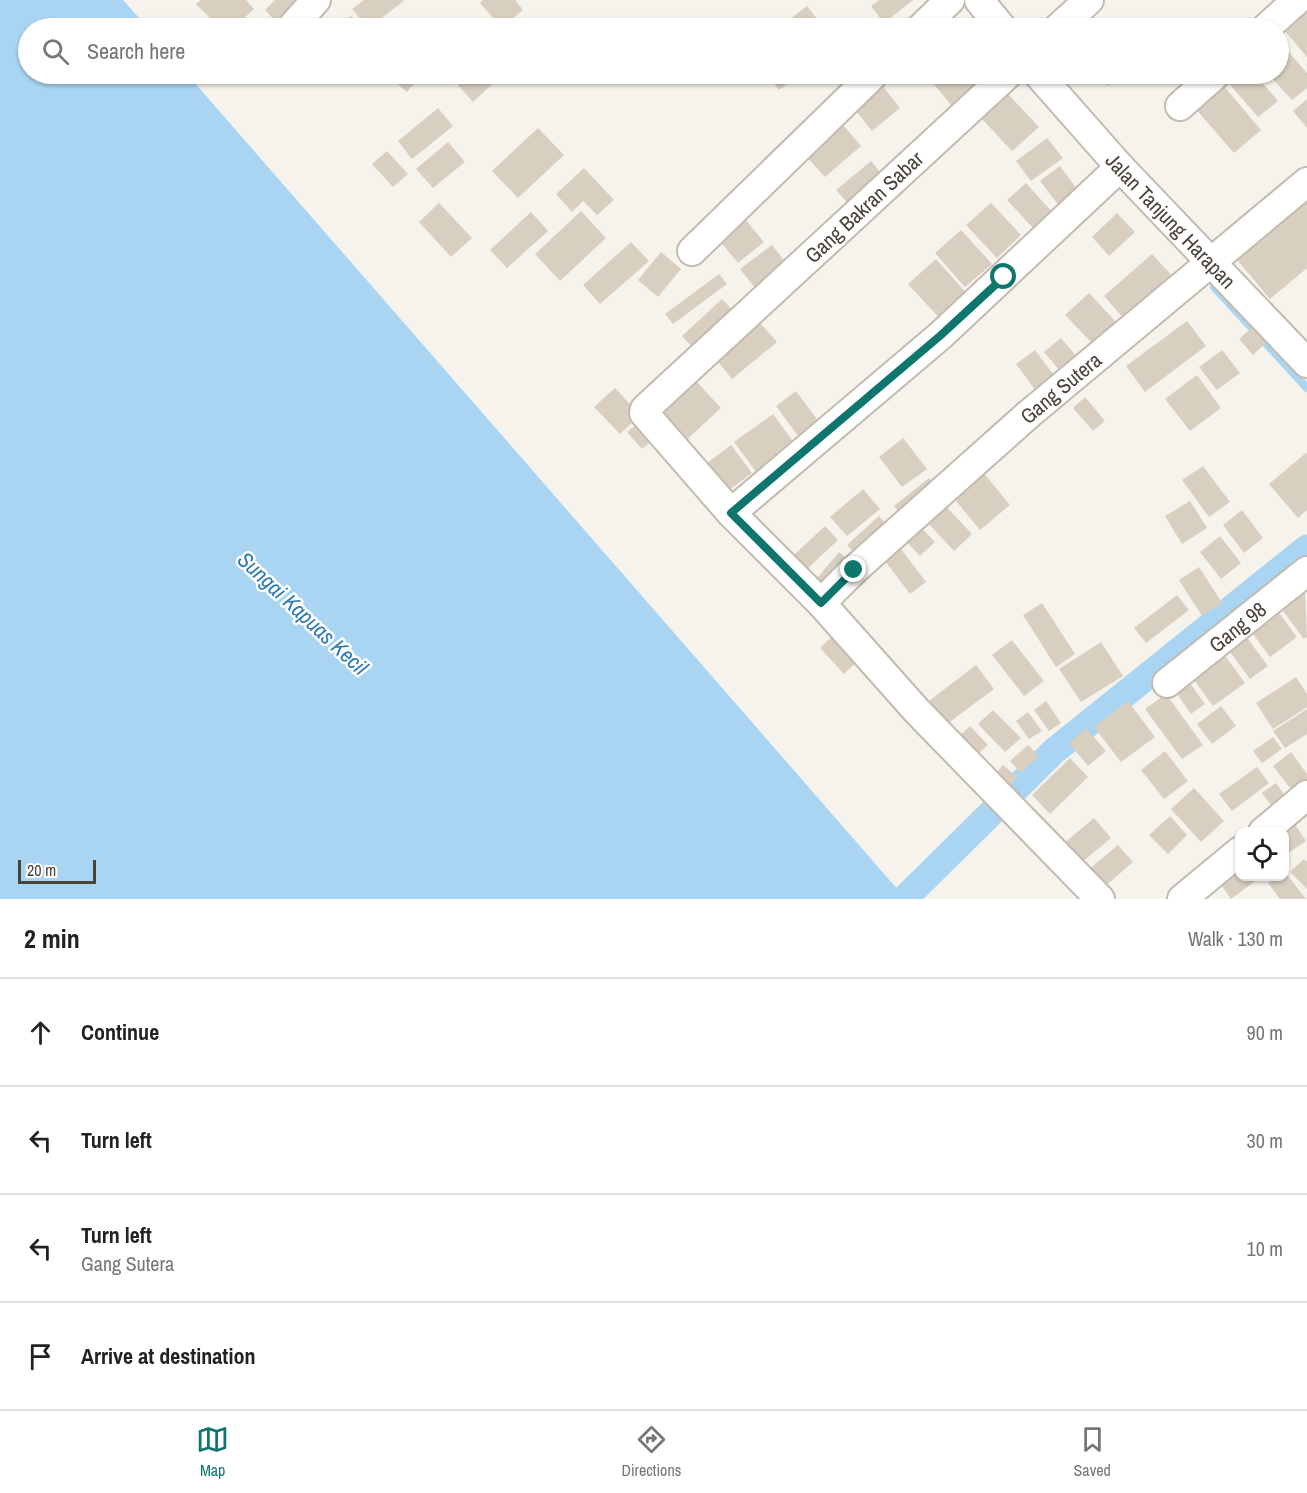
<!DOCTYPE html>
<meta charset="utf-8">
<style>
:root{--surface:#fff;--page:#f2f2f2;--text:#222;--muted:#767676;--line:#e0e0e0;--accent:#0f766e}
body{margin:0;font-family:"Archivo Narrow",sans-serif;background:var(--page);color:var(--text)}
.controls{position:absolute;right:18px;bottom:18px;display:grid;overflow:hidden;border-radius:12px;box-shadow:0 2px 4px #0004}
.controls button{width:54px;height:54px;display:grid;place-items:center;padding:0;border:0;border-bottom:2px solid var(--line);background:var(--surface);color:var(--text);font:30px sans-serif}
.scale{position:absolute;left:18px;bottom:15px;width:78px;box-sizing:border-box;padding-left:6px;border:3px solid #4b4439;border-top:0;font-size:16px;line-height:21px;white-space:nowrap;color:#4b4439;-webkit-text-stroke:4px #fff;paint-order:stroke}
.stop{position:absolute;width:18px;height:18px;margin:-14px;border:4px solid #0f766e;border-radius:50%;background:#fff}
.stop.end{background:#0f766e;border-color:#fff;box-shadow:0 2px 6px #0008}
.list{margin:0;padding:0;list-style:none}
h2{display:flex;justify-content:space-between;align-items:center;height:78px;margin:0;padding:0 24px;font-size:26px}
h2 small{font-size:20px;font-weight:400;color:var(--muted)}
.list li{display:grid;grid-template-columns:39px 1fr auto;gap:18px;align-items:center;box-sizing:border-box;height:108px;padding:0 24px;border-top:2px solid var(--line)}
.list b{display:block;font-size:22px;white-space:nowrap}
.list p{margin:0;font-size:20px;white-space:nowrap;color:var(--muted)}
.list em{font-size:20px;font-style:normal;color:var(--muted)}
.icon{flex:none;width:33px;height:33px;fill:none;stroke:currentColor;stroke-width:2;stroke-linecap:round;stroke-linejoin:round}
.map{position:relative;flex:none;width:1307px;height:899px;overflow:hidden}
.search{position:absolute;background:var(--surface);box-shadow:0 2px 4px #0004;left:18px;right:18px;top:18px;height:66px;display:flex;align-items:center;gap:15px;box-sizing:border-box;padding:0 21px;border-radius:33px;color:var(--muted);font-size:22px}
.sheet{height:510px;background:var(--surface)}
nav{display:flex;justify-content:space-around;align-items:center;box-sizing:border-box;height:84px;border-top:2px solid var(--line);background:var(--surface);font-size:16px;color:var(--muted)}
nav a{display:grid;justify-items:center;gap:3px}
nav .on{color:var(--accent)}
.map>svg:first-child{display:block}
.water{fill:#a9d4f2}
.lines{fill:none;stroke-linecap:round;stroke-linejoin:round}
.stream{stroke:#a9d4f2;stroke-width:8}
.canal{stroke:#a9d4f2;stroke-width:27}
.building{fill:#d8cfc1}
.minor-casing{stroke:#c2bbae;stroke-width:32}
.minor{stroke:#fff;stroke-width:28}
.route{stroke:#0f766e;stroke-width:8}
.labels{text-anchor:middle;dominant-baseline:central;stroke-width:5;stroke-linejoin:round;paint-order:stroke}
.street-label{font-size:21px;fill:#4b4439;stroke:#fff}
.water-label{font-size:22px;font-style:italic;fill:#2e7ab2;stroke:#fff}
</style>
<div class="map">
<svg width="1307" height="899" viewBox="0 0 1307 899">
<rect width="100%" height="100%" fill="#f6f3ec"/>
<path class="water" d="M 0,0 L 123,0 L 148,28 L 28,28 L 28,74 L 187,74 L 906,899 L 0,899 Z"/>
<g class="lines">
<path class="stream" d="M 1214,287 L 1307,388"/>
<path class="canal" d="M 904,899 L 1054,751 L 1307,548"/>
</g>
<path class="building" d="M 201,0 L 246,0 L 254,9 L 233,28 L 220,28 L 196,4 Z
M 275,0 L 307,0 L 280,26 L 265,10 Z
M 364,0 L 403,0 L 404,1 L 368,28 L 352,9 Z
M 483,0 L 515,0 L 523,10 L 502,28 L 480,3 Z
M 879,0 L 913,0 L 884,23 L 871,6 Z
M 807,6 L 824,28 L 789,28 L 785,23 Z
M 1307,9 L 1307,57 L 1283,29 Z
M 351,16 L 361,28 L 336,28 Z
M 1278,40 L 1307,73 L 1307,88 L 1292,100 L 1268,74 L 1278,74 Z
M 390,74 L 422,74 L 407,92 L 388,76 Z
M 470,74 L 503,74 L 473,102 L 458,85 Z
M 767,74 L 801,74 L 779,90 Z
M 945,74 L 990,74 L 951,105 L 933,83 Z
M 1093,74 L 1118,74 L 1108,86 Z
M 1232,74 L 1255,74 L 1278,101 L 1258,117 L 1225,79 Z
M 881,84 L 900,108 L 872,131 L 853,107 Z
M 1222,84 L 1261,130 L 1234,153 L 1194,107 Z
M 1008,94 L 1039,127 L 1012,151 L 982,119 Z
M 1307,99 L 1307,128 L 1293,111 Z
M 438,108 L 453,126 L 412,159 L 398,141 Z
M 843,125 L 861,146 L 825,177 L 807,157 Z
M 538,128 L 564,155 L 518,198 L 492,171 Z
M 1047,138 L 1063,158 L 1031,181 L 1016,161 Z
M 448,142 L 465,162 L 433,188 L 416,169 Z
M 387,151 L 408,174 L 393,187 L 372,164 Z
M 871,161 L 885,178 L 851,207 L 836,190 Z
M 1060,166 L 1083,197 L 1063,211 L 1040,181 Z
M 584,168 L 614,200 L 597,215 L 583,201 L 572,212 L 556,194 Z
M 1026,183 L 1053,213 L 1034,229 L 1007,200 Z
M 1307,202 L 1307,268 L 1270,299 L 1237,260 Z
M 439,203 L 472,238 L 451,257 L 419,222 Z
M 991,203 L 1021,235 L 997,258 L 966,225 Z
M 581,211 L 606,238 L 560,281 L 535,254 Z
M 531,212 L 548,231 L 507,268 L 490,250 Z
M 739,212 L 764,242 L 738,263 L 713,233 Z
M 1117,213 L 1135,232 L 1109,256 L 1092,237 Z
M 961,230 L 992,264 L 965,287 L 935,253 Z
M 631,242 L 649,261 L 600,304 L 583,285 Z
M 772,245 L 787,264 L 755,288 L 740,269 Z
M 661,252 L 681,269 L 658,297 L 638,280 Z
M 1152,254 L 1175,279 L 1127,322 L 1104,296 Z
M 936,259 L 968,295 L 940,319 L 908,284 Z
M 719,274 L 727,284 L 673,324 L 665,314 Z
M 1089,293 L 1116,322 L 1093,344 L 1065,315 Z
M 722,299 L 737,315 L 697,352 L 682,336 Z
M 755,317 L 777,342 L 732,379 L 711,353 Z
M 1187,321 L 1206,346 L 1145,392 L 1126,366 Z
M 1255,325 L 1269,340 L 1253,355 L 1239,339 Z
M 1061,338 L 1077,357 L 1060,371 L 1044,352 Z
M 1035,350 L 1055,377 L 1036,391 L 1016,364 Z
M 1222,350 L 1240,373 L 1217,390 L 1199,367 Z
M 1197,375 L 1221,408 L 1190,431 L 1165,399 Z
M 696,381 L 721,408 L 684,442 L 660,415 Z
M 615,388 L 640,415 L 620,434 L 594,407 Z
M 796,391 L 822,426 L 801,440 L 776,406 Z
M 1085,397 L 1105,421 L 1093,431 L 1073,408 Z
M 773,414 L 795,444 L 757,473 L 734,442 Z
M 643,419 L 658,436 L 642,449 L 627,432 Z
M 903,438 L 927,469 L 902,487 L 879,457 Z
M 731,445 L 752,473 L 724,494 L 703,466 Z
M 1307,452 L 1307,510 L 1298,518 L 1269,484 Z
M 1203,466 L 1230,502 L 1209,517 L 1182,480 Z
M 982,471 L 1010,505 L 980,530 L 952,496 Z
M 929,478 L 937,488 L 902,516 L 894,506 Z
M 863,489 L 880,509 L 847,536 L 830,517 Z
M 1190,501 L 1207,528 L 1182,544 L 1165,516 Z
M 942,502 L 972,534 L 954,551 L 924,519 Z
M 1242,510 L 1263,538 L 1244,553 L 1223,525 Z
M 879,516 L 890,528 L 858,557 L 847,545 Z
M 918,524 L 935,542 L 920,556 L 903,538 Z
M 825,526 L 838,540 L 806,570 L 793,556 Z
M 1220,536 L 1241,563 L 1221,579 L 1200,552 Z
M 895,541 L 926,582 L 910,594 L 879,553 Z
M 839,552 L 851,562 L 824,594 L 812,584 Z
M 1199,567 L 1222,603 L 1202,616 L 1179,580 Z
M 1305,589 L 1307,637 L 1304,639 L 1280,607 Z
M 1177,595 L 1189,610 L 1146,643 L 1134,628 Z
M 1042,603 L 1075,654 L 1056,667 L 1023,615 Z
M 1277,610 L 1297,637 L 1270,657 L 1250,630 Z
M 840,629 L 864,655 L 844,674 L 820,648 Z
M 1245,635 L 1268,666 L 1250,679 L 1227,648 Z
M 1012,640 L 1044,681 L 1024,696 L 992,655 Z
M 1101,642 L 1123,676 L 1081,702 L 1059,669 Z
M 1223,653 L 1245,683 L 1213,706 L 1191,676 Z
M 976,665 L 994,689 L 947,724 L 929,701 Z
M 1296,677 L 1307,694 L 1307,707 L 1273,729 L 1256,703 Z
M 1187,679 L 1205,704 L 1191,714 L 1173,688 Z
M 1166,694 L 1203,745 L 1182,759 L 1145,709 Z
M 1046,701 L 1061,723 L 1049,731 L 1034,710 Z
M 1128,701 L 1155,737 L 1121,762 L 1094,727 Z
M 1221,706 L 1236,726 L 1212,744 L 1197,724 Z
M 1307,709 L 1307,734 L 1285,748 L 1273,731 Z
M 993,710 L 1021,738 L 1005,752 L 978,724 Z
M 1028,712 L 1042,731 L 1029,739 L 1016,721 Z
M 970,726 L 988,745 L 971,760 L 954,741 Z
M 1086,728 L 1106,751 L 1088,766 L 1069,743 Z
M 1273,737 L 1282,749 L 1262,763 L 1253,751 Z
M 1028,745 L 1039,756 L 1021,773 L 1010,761 Z
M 1165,751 L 1188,781 L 1164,799 L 1141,770 Z
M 1291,752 L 1307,774 L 1307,783 L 1294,793 L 1273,766 Z
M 1070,758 L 1088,777 L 1050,814 L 1032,795 Z
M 1003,765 L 1017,777 L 1007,789 L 992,778 Z
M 1257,767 L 1269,783 L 1232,811 L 1219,794 Z
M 1276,783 L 1289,801 L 1275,811 L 1262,793 Z
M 1194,788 L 1224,821 L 1201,842 L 1171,809 Z
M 1170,816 L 1187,835 L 1168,854 L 1149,835 Z
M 1094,818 L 1111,838 L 1080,864 L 1063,844 Z
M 1292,820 L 1306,841 L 1284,856 L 1284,832 Z
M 1118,845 L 1133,862 L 1102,889 L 1087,871 Z
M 1304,859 L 1307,862 L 1307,889 L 1290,872 Z
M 1240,863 L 1240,876 L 1250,876 L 1254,882 L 1231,899 L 1215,876 Z
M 1284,871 L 1306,899 L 1280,899 L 1268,883 L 1277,876 L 1284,876 Z"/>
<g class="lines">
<defs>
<g id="minor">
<path d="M 979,0 L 1002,28"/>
<path d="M 291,28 L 316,0"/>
<path d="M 921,28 L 950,0"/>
<path d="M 1058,28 L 1089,0"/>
<path d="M 1266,28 L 1297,0"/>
<path d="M 1008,74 L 645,409 L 644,413 L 731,513 L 821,603 L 917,711 L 1100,899"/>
<path id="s1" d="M 1038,74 L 1120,167 L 1307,363"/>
<path d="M 1180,106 L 1216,74"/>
<path d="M 692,251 L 874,74"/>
<path d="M 731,513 L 941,335 L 1120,167"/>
<path id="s2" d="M 821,603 L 854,570 L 1029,414 L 1307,182"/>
<path id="s3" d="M 1167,683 L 1307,571"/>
<path d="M 1263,832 L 1307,795"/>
<path d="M 1182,899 L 1240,851"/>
</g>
</defs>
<use href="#minor" class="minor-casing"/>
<use href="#minor" class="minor"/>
</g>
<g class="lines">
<path class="route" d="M 854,570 L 821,603 L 731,513 L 941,335 L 1004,277"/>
</g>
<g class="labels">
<g class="street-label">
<text transform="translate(864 207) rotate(-43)">Gang Bakran Sabar</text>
<text stroke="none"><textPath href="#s1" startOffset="198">Jalan Tanjung Harapan</textPath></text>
<text stroke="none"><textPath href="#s2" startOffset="322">Gang Sutera</textPath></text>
<text stroke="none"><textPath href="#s3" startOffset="90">Gang 98</textPath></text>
</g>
<g class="water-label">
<text transform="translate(303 613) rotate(43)">Sungai Kapuas Kecil</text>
</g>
</g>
</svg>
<div class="controls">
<button><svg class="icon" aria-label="locate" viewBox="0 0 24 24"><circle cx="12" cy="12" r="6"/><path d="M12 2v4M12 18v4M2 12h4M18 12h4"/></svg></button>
</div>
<div class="scale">20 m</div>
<div class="stop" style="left:1004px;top:277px"></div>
<div class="stop end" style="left:854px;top:570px"></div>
<div class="search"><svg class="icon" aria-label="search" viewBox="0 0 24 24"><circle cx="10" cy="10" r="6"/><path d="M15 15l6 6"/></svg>Search here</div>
</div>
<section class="sheet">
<h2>2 min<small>Walk · 130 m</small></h2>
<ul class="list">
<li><svg class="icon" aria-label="ahead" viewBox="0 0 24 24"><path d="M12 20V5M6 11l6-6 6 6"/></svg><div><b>Continue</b></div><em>90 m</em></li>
<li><svg class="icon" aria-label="left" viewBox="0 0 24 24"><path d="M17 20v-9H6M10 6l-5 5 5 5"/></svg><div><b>Turn left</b></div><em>30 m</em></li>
<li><svg class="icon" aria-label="left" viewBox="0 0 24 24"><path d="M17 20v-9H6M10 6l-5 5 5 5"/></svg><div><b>Turn left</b><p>Gang Sutera</p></div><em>10 m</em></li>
<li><svg class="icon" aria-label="arrive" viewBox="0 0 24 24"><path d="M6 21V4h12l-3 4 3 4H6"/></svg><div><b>Arrive at destination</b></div></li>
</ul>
</section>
<nav>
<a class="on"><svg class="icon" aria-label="map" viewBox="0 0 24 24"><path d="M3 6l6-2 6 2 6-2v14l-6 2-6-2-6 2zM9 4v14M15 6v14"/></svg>Map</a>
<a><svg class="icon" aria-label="directions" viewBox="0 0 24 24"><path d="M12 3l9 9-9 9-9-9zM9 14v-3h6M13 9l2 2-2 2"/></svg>Directions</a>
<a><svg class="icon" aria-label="saved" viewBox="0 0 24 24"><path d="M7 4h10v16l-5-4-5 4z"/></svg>Saved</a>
</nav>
